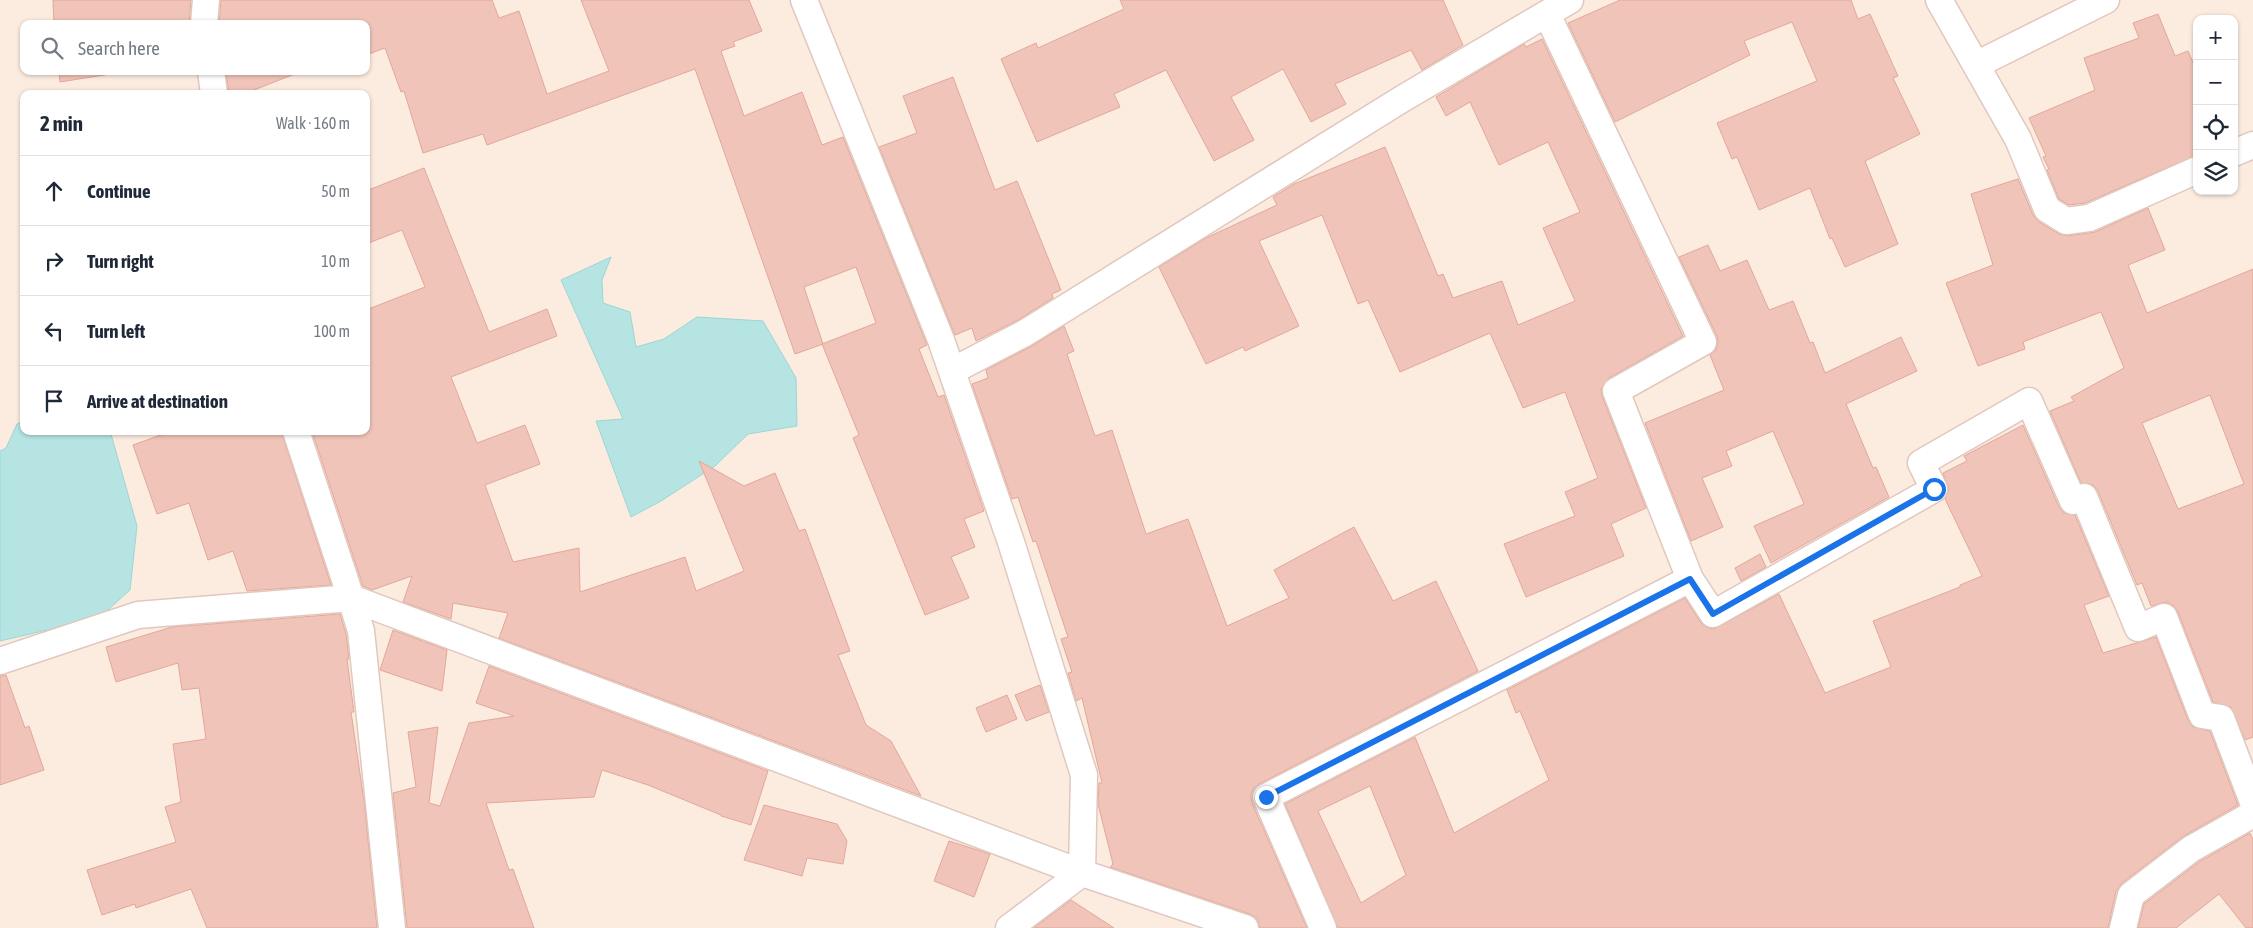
<!DOCTYPE html>
<meta charset="utf-8">
<style>
:root{--surface:#fff;--page:#f6f6f7;--text:#1f2937;--muted:#747a83;--line:#e0e1e3}
body{margin:0;font-family:"Asap Condensed",sans-serif;background:var(--page);color:var(--text)}
.controls{position:absolute;right:15px;top:15px;display:grid;overflow:hidden;border-radius:10px;box-shadow:0 1px 4px #0004}
.controls button{width:45px;height:45px;display:grid;place-items:center;padding:0;border:0;border-bottom:1px solid var(--line);background:var(--surface);color:var(--text);font:25px sans-serif}
.stop{position:absolute;width:15px;height:15px;margin:-11px;border:4px solid #1a73e8;border-radius:50%;background:#fff}
.stop.end{background:#1a73e8;border-color:#fff;box-shadow:0 1px 5px #0008}
.list{margin:0;padding:0;list-style:none}
h2{display:flex;justify-content:space-between;align-items:center;height:65px;margin:0;padding:0 20px;font-size:21px}
h2 small{font-size:16px;font-weight:400;color:var(--muted)}
.list li{display:grid;grid-template-columns:32px 1fr auto;gap:15px;align-items:center;box-sizing:border-box;height:70px;padding:0 20px;border-top:1px solid var(--line)}
.list b{display:block;font-size:19px;white-space:nowrap}
.list em{font-size:16px;font-style:normal;color:var(--muted)}
.icon{flex:none;width:28px;height:28px;fill:none;stroke:currentColor;stroke-width:2;stroke-linecap:round;stroke-linejoin:round}
.map{position:relative;flex:none;width:2253px;height:928px;overflow:hidden}
.search{position:absolute;background:var(--surface);box-shadow:0 1px 4px #0004;left:20px;top:20px;width:350px;height:55px;display:flex;align-items:center;gap:12px;box-sizing:border-box;padding:0 18px;border-radius:10px;color:var(--muted);font-size:19px}
.panel{position:absolute;background:var(--surface);box-shadow:0 1px 4px #0004;left:20px;top:90px;width:350px;height:345px;border-radius:10px}
.map>svg:first-child{display:block}
.water{fill:#b5e4e2;stroke:#9cd6d4}
.building{fill:#f0c4b8;stroke:#e3a799;fill-rule:evenodd}
.lines{fill:none;stroke-linecap:round;stroke-linejoin:round}
.street-casing{stroke:#e1c8bf;stroke-width:29}
.street{stroke:#fff;stroke-width:26}
.route{stroke:#1a73e8;stroke-width:6}
</style>
<div class="map">
<svg width="2253" height="928" viewBox="0 0 2253 928">
<rect width="100%" height="100%" fill="#fcece0"/>
<path class="water" d="M 611,257 L 602,280 L 603,303 L 630,312 L 636,347 L 664,339 L 697,317 L 763,321 L 796,378 L 797,426 L 748,434 L 715,466 L 661,501 L 631,517 L 596,421 L 623,419 L 561,280 Z
M 24,421 L 24,431 L 107,431 L 111,434 L 137,526 L 130,590 L 99,618 L 0,641 L 0,451 L 6,448 L 17,424 Z"/>
<path class="building" d="M 53,0 L 191,0 L 189,24 L 54,24 Z
M 221,0 L 492,0 L 499,18 L 519,11 L 547,94 L 609,71 L 581,0 L 749,0 L 762,31 L 733,42 L 735,46 L 721,51 L 744,116 L 802,92 L 822,145 L 843,137 L 927,345 L 919,349 L 938,397 L 944,395 L 984,511 L 964,519 L 975,547 L 951,557 L 969,598 L 925,615 L 853,438 L 859,435 L 822,344 L 876,323 L 856,267 L 804,287 L 823,344 L 795,354 L 695,69 L 487,145 L 483,134 L 423,153 L 404,91 L 401,92 L 385,48 L 366,55 L 366,24 L 219,24 Z
M 1120,0 L 1443,0 L 1463,45 L 1422,70 L 1411,50 L 1335,84 L 1346,104 L 1311,122 L 1283,69 L 1231,97 L 1254,140 L 1214,161 L 1166,70 L 1114,94 L 1120,107 L 1037,142 L 1001,59 L 1036,43 L 1038,48 L 1124,9 Z
M 1620,0 L 1851,0 L 1858,19 L 1870,14 L 1898,76 L 1893,78 L 1920,134 L 1865,161 L 1898,244 L 1845,267 L 1832,238 L 1830,239 L 1810,188 L 1759,210 L 1737,157 L 1732,159 L 1717,123 L 1817,81 L 1792,22 L 1744,41 L 1750,55 L 1615,122 L 1568,23 Z
M 2158,14 L 2175,56 L 2188,51 L 2197,72 L 2197,155 L 2085,203 L 2069,205 L 2059,199 L 2047,170 L 2049,169 L 2043,157 L 2046,156 L 2029,118 L 2095,90 L 2084,58 L 2139,38 L 2133,23 Z
M 1542,39 L 1683,336 L 1609,378 L 1601,389 L 1602,396 L 1646,508 L 1611,524 L 1624,556 L 1526,597 L 1504,544 L 1575,516 L 1565,492 L 1598,478 L 1565,392 L 1523,408 L 1490,333 L 1400,372 L 1368,300 L 1358,304 L 1322,215 L 1259,241 L 1299,326 L 1245,351 L 1243,347 L 1206,364 L 1159,267 L 1206,238 L 1277,205 L 1273,197 L 1294,184 L 1385,147 L 1438,276 L 1443,274 L 1453,298 L 1502,281 L 1518,325 L 1575,301 L 1543,228 L 1580,212 L 1548,142 L 1499,165 L 1470,102 L 1446,116 L 1436,97 L 1524,44 L 1526,47 Z
M 59,71 L 129,71 L 60,82 Z
M 226,71 L 302,71 L 244,94 L 229,94 Z
M 953,77 L 995,190 L 1017,181 L 1061,290 L 1052,294 L 1053,298 L 1018,320 L 976,341 L 972,328 L 955,335 L 879,147 L 917,133 L 903,96 Z
M 424,168 L 489,332 L 547,309 L 557,336 L 451,377 L 477,443 L 525,425 L 540,464 L 485,485 L 513,562 L 579,548 L 580,592 L 685,557 L 696,591 L 744,571 L 699,461 L 744,486 L 775,473 L 799,531 L 805,529 L 850,651 L 838,655 L 866,725 L 891,741 L 921,796 L 499,638 L 508,613 L 453,603 L 451,619 L 403,602 L 412,576 L 372,590 L 363,586 L 312,431 L 366,431 L 366,310 L 425,287 L 402,230 L 366,244 L 366,191 Z
M 2018,179 L 2033,215 L 2039,222 L 2059,234 L 2068,236 L 2095,232 L 2148,208 L 2165,250 L 2128,265 L 2147,313 L 2253,269 L 2253,737 L 2245,740 L 2231,707 L 2213,702 L 2178,612 L 2174,606 L 2166,602 L 2151,606 L 2142,583 L 2137,585 L 2098,491 L 2093,485 L 2081,483 L 2050,411 L 2074,401 L 2071,397 L 2124,368 L 2101,312 L 2023,342 L 2025,349 L 1978,366 L 1946,283 L 1993,265 L 1971,194 ZM 2210,395 L 2244,484 L 2178,509 L 2142,423 Z
M 1708,245 L 1720,271 L 1747,260 L 1769,310 L 1793,301 L 1810,343 L 1813,342 L 1825,373 L 1901,337 L 1917,371 L 1846,404 L 1873,468 L 1876,467 L 1889,497 L 1771,563 L 1754,526 L 1804,504 L 1773,431 L 1726,451 L 1732,466 L 1702,478 L 1723,527 L 1691,541 L 1645,423 L 1724,390 L 1710,355 L 1716,350 L 1718,342 L 1717,336 L 1679,257 Z
M 1064,326 L 1074,351 L 1067,354 L 1095,436 L 1112,430 L 1146,534 L 1188,519 L 1227,626 L 1289,598 L 1274,570 L 1354,527 L 1393,601 L 1436,581 L 1478,671 L 1259,784 L 1253,789 L 1251,796 L 1252,803 L 1307,928 L 1260,928 L 1257,918 L 1250,914 L 1110,867 L 1113,864 L 1098,804 L 1099,783 L 1102,783 L 1082,698 L 1076,701 L 1068,673 L 1072,672 L 1061,639 L 1068,637 L 1036,541 L 1033,542 L 1018,497 L 1012,499 L 972,384 L 988,378 L 986,370 L 1032,346 Z
M 2023,425 L 2059,507 L 2064,513 L 2075,515 L 2109,596 L 2084,605 L 2103,653 L 2156,637 L 2188,720 L 2193,727 L 2210,731 L 2238,805 L 2182,837 L 2122,883 L 2116,891 L 2108,928 L 1338,928 L 1285,804 L 1415,737 L 1454,833 L 1549,780 L 1520,711 L 1516,713 L 1507,690 L 1685,598 L 1701,623 L 1706,627 L 1714,629 L 1779,594 L 1825,693 L 1891,667 L 1873,621 L 1960,587 L 1960,585 L 1982,576 L 1945,499 L 1949,489 L 1943,473 L 1967,461 L 1964,456 ZM 1370,786 L 1406,875 L 1361,903 L 1318,811 Z
M 172,431 L 281,431 L 331,585 L 247,591 L 233,551 L 208,560 L 189,503 L 157,514 L 133,445 Z
M 1760,554 L 1766,567 L 1741,581 L 1735,568 Z
M 340,614 L 346,634 L 349,659 L 347,659 L 354,712 L 351,712 L 364,801 L 377,928 L 207,928 L 191,889 L 136,908 L 135,904 L 102,915 L 87,870 L 176,842 L 165,807 L 181,802 L 173,744 L 206,739 L 199,688 L 182,690 L 178,663 L 116,682 L 106,647 L 172,627 Z
M 393,630 L 447,650 L 442,691 L 380,670 Z
M 489,666 L 768,771 L 751,825 L 721,816 L 721,815 L 648,785 L 602,770 L 594,797 L 486,803 L 509,870 L 513,869 L 534,928 L 407,928 L 393,793 L 416,787 L 408,732 L 438,727 L 429,803 L 440,806 L 469,723 L 514,716 L 476,703 Z
M 6,675 L 25,728 L 29,726 L 44,770 L 0,785 L 0,676 Z
M 1040,685 L 1049,712 L 1026,721 L 1015,695 Z
M 1007,695 L 1017,719 L 986,732 L 976,708 Z
M 764,805 L 837,824 L 847,841 L 843,864 L 807,858 L 802,876 L 744,860 Z
M 2250,833 L 2253,839 L 2253,928 L 2246,928 L 2219,894 L 2176,928 L 2138,928 L 2144,904 L 2199,862 Z
M 949,841 L 990,854 L 974,897 L 934,881 Z
M 1071,900 L 1114,928 L 1034,928 Z"/>
<g class="lines">
<defs>
<path id="street" d="M 804,0 L 941,340 L 1011,542 L 1084,775 L 1082,873 L 1009,928
M 1939,0 L 2018,139 L 2047,209 L 2066,221 L 2089,218 L 2197,170
M 1547,14 L 1703,342 L 1616,391 L 1690,579
M 204,24 L 206,0
M 1976,65 L 2106,0
M 211,71 L 214,94
M 2234,153 L 2253,145
M 952,371 L 1025,333 L 1402,99 L 1570,0
M 296,431 L 351,598 L 1082,873 L 1245,928
M 0,661 L 138,615 L 351,598 L 361,631 L 392,928
M 1323,928 L 1266,797 L 1690,579 L 1713,614 L 1934,489 L 1921,463 L 2029,401 L 2073,501 L 2084,497 L 2138,628 L 2164,617 L 2202,715 L 2221,718 L 2253,802
M 2123,928 L 2131,895 L 2191,849 L 2253,814"/>
</defs>
<use href="#street" class="street-casing"/>
<use href="#street" class="street"/>
</g>
<g class="lines">
<path class="route" d="M 1266,797 L 1690,579 L 1713,614 L 1934,489"/>
</g>
</svg>
<div class="controls">
<button>+</button>
<button>−</button>
<button><svg class="icon" aria-label="locate" viewBox="0 0 24 24"><circle cx="12" cy="12" r="6"/><path d="M12 2v4M12 18v4M2 12h4M18 12h4"/></svg></button>
<button><svg class="icon" aria-label="layers" viewBox="0 0 24 24"><path d="M12 4l9 5-9 5-9-5zM3 14l9 5 9-5"/></svg></button>
</div>
<div class="stop" style="left:1934px;top:489px"></div>
<div class="stop end" style="left:1266px;top:797px"></div>
<div class="search"><svg class="icon" aria-label="search" viewBox="0 0 24 24"><circle cx="10" cy="10" r="6"/><path d="M15 15l6 6"/></svg>Search here</div>
<section class="panel">
<h2>2 min<small>Walk · 160 m</small></h2>
<ul class="list">
<li><svg class="icon" aria-label="ahead" viewBox="0 0 24 24"><path d="M12 20V5M6 11l6-6 6 6"/></svg><div><b>Continue</b></div><em>50 m</em></li>
<li><svg class="icon" aria-label="right" viewBox="0 0 24 24"><path d="M7 20v-9h11M14 6l5 5-5 5"/></svg><div><b>Turn right</b></div><em>10 m</em></li>
<li><svg class="icon" aria-label="left" viewBox="0 0 24 24"><path d="M17 20v-9H6M10 6l-5 5 5 5"/></svg><div><b>Turn left</b></div><em>100 m</em></li>
<li><svg class="icon" aria-label="arrive" viewBox="0 0 24 24"><path d="M6 21V4h12l-3 4 3 4H6"/></svg><div><b>Arrive at destination</b></div></li>
</ul>
</section>
</div>
